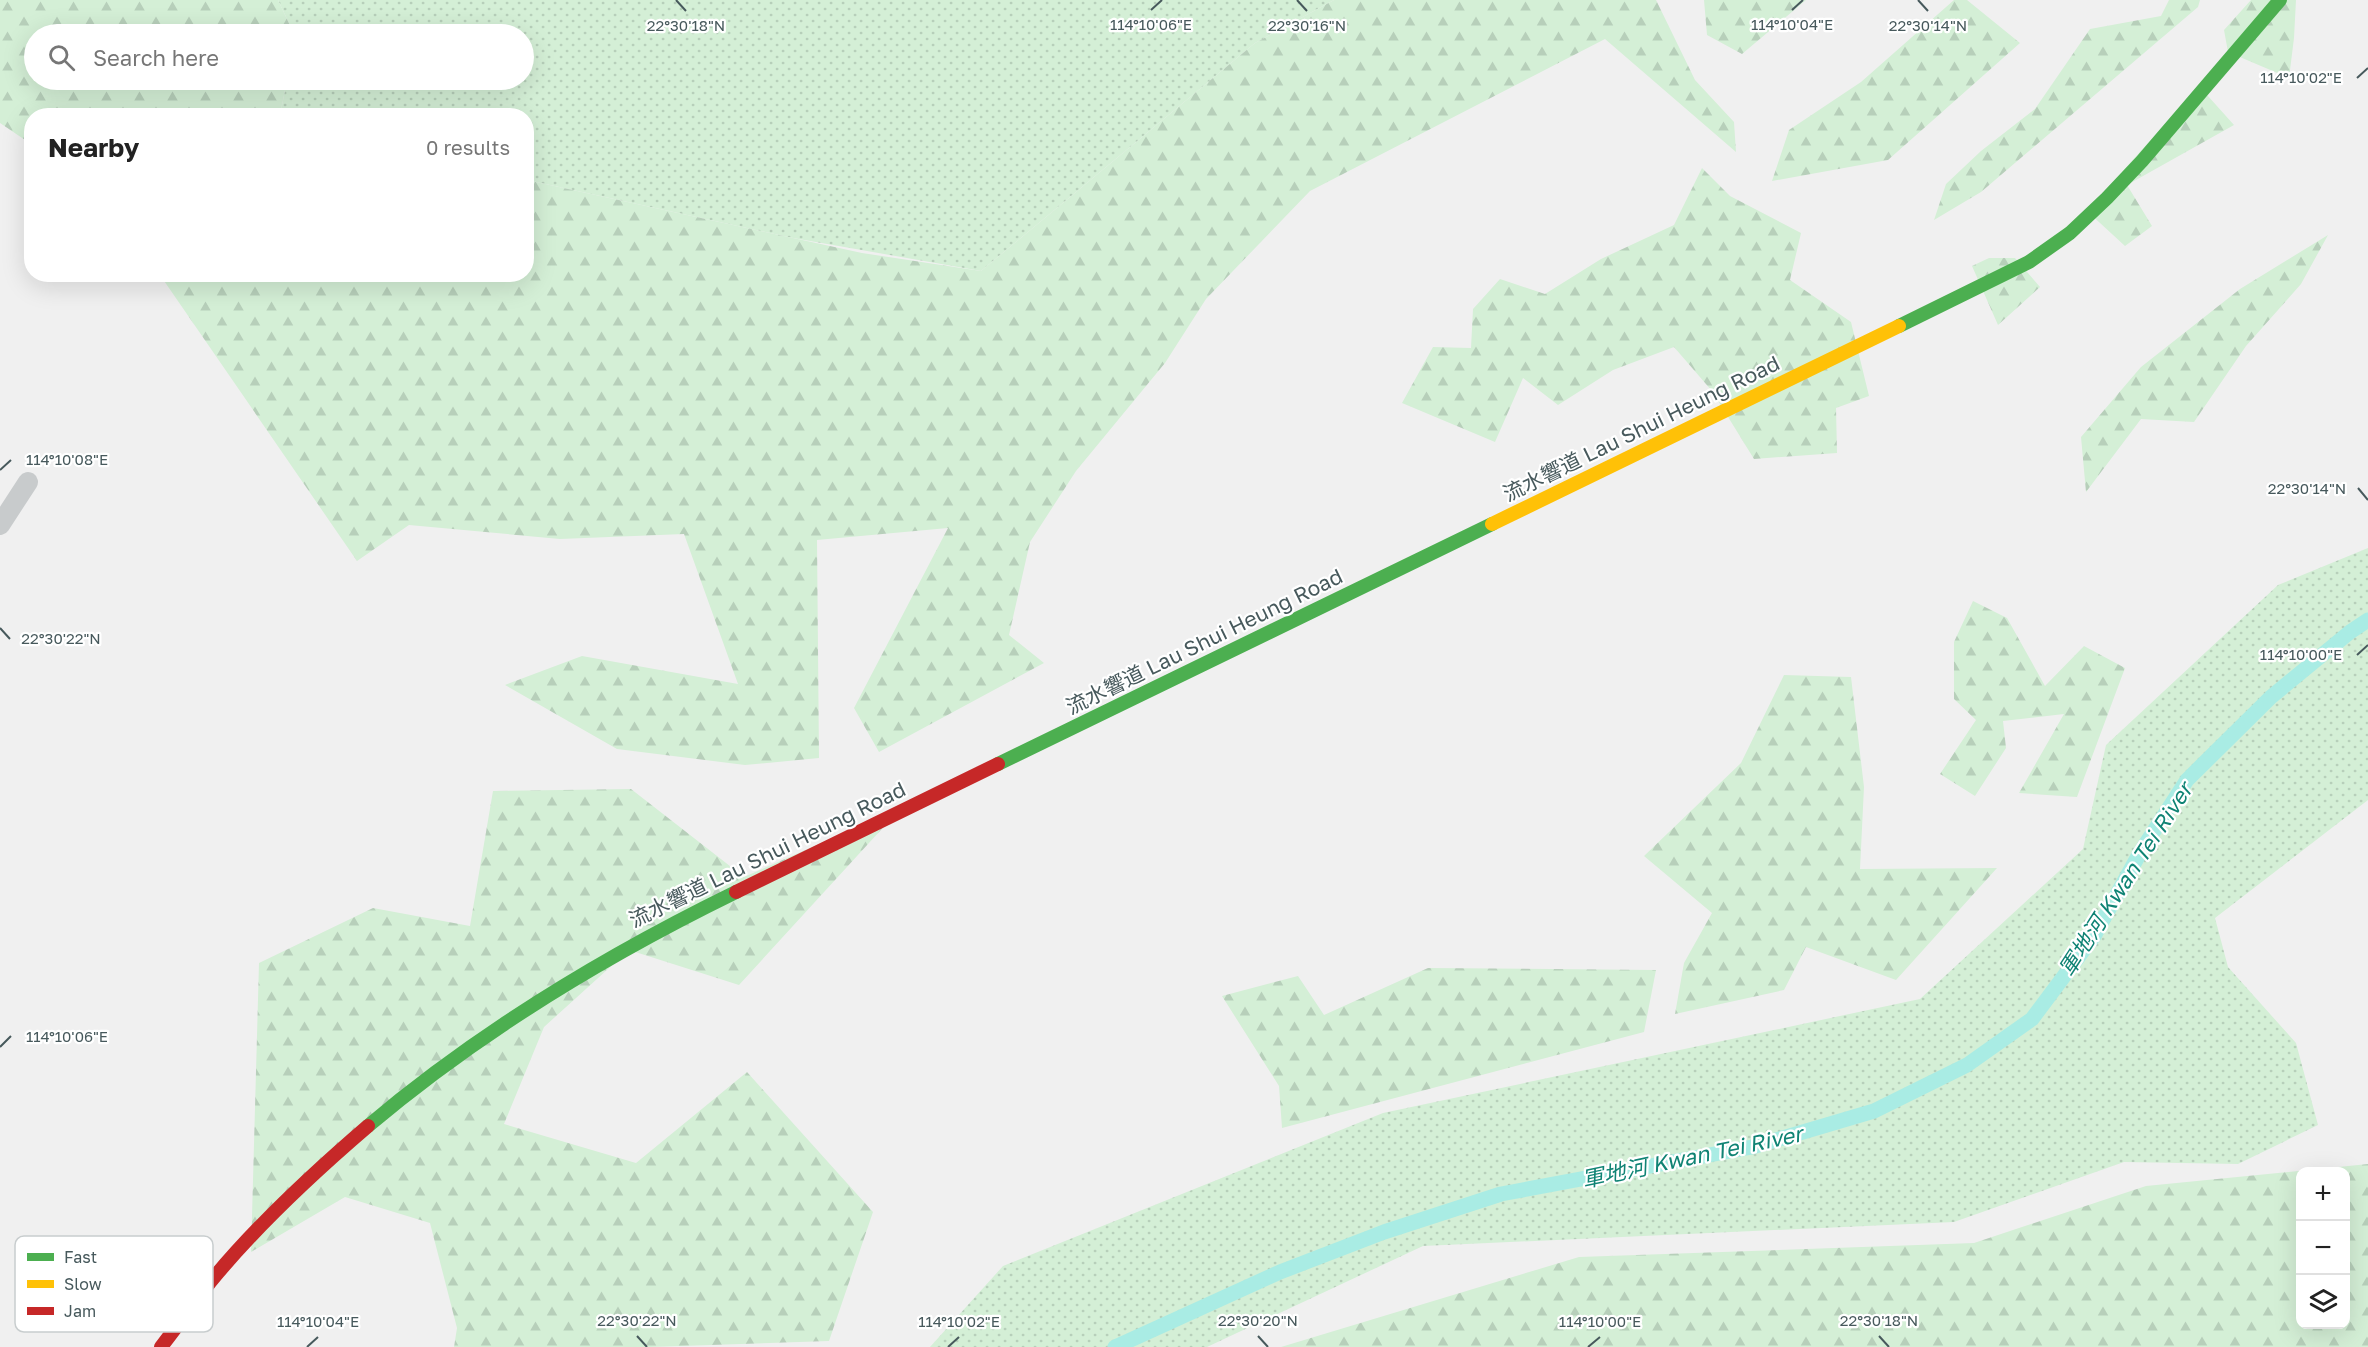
<!DOCTYPE html>
<meta charset="utf-8">
<style>
:root{--surface:#fff;--page:#f6f6f6;--text:#222;--muted:#767676;--line:#e0e0e0}
body{margin:0;font-family:"Golos Text","Noto Sans SC",sans-serif;background:var(--page);color:var(--text)}
.controls{position:absolute;right:18px;bottom:18px;display:grid;overflow:hidden;border-radius:12px;box-shadow:0 6px 24px #0002}
.controls button{width:54px;height:54px;display:grid;place-items:center;padding:0;border:0;border-bottom:2px solid var(--line);background:var(--surface);color:var(--text);font:30px sans-serif}
.list{margin:0;padding:0;list-style:none}
h2{display:flex;justify-content:space-between;align-items:center;height:78px;margin:0;padding:0 24px;font-size:26px}
h2 small{font-size:20px;font-weight:400;color:var(--muted)}
.icon{flex:none;width:33px;height:33px;fill:none;stroke:currentColor;stroke-width:2;stroke-linecap:round;stroke-linejoin:round}
.map{position:relative;flex:none;width:2368px;height:1347px;overflow:hidden}
.search{position:absolute;background:var(--surface);box-shadow:0 6px 24px #0002;left:24px;top:24px;width:510px;height:66px;display:flex;align-items:center;gap:15px;box-sizing:border-box;padding:0 21px;border-radius:33px;color:var(--muted);font-size:22px}
.panel{position:absolute;background:var(--surface);box-shadow:0 6px 24px #0002;left:24px;top:108px;width:510px;height:174px;border-radius:24px}
.map>svg:first-child{display:block}
.grass{fill:url(#grass-dots)}
.forest{fill:url(#forest-firs);fill-rule:evenodd}
.lines{fill:none;stroke-linecap:round;stroke-linejoin:round}
.stream{stroke:#a9ece4;stroke-width:15}
.lane{stroke:#c8cbcc;stroke-width:20}
.fast{stroke:#4caf50;stroke-width:14}
.slow{stroke:#ffc107;stroke-width:14}
.jam{stroke:#c62828;stroke-width:14}
.ticks{fill:none;stroke:#47595c;stroke-width:2}
.labels{text-anchor:middle;dominant-baseline:central;stroke-width:4.5;stroke-linejoin:round;paint-order:stroke}
.street-label{font-size:21px;fill:#47595c;stroke:#fff}
.water-label{font-size:22px;font-style:italic;fill:#0f8374;stroke:#fff}
.key{fill:#fff;stroke:#c8cdce;stroke-width:1.5}
.key-label{font-size:16px;fill:#47595c}
.ticks-label{font-size:15px;text-anchor:middle;fill:#47595c;stroke:#fff;stroke-width:4.5;stroke-linejoin:round;paint-order:stroke}
</style>
<div class="map">
<svg width="2368" height="1347" viewBox="0 0 2368 1347">
<defs>
<pattern id="grass-dots" width="8" height="8" patternUnits="userSpaceOnUse" patternTransform="scale(1.5)"><rect width="8" height="8" fill="#d4efd6"/><path d="M2 2h.1M6 6h.1" fill="none" stroke="#b7cfba" stroke-width="1.8" stroke-linecap="round"/></pattern>
<pattern id="forest-firs" width="22" height="20" patternUnits="userSpaceOnUse" patternTransform="scale(1.5)"><rect width="22" height="20" fill="#d4efd6"/><path d="M5 1l3.5 6h-7zM16 11l3.5 6h-7z" fill="#b7cfba"/></pattern>
</defs>
<rect width="100%" height="100%" fill="#f0f0f0"/>
<path class="grass" d="M 278,0 L 1334,0 L 1255,43 L 981,271 L 793,238 L 527,180 L 526,116 L 280,115 L 287,80 L 524,80 L 524,34 L 294,34 Z
M 2368,548 L 2368,800 L 2215,918 L 2228,967 L 2296,1043 L 2318,1125 L 2238,1164 L 2124,1162 L 1954,1222 L 1423,1246 L 1207,1347 L 930,1347 L 1003,1266 L 1383,1113 L 1920,999 L 2083,849 L 2106,745 L 2278,585 Z"/>
<path class="forest" d="M 0,0 L 278,0 L 294,34 L 34,34 L 34,80 L 287,80 L 280,115 L 32,116 L 31,144 L 0,123 Z
M 1334,0 L 1656,0 L 1695,80 L 1734,122 L 1736,152 L 1605,39 L 1310,191 L 1206,299 L 1165,363 L 1076,471 L 1030,542 L 1009,635 L 1044,663 L 879,752 L 854,708 L 948,528 L 817,540 L 819,758 L 745,765 L 617,749 L 505,685 L 582,656 L 738,684 L 684,534 L 560,539 L 409,525 L 357,561 L 160,275 L 526,274 L 527,180 L 862,253 L 981,271 L 1255,43 Z
M 1704,0 L 1806,0 L 1742,54 L 1707,35 Z
M 1954,0 L 1967,0 L 2020,43 L 1888,160 L 1772,181 L 1789,130 L 1861,82 Z
M 2169,0 L 2200,0 L 2198,7 L 1981,192 L 1934,220 L 1946,184 L 1981,151 L 2035,109 L 2090,29 L 2161,16 Z
M 2251,0 L 2296,0 L 2294,38 L 2289,78 L 2228,52 L 2224,30 Z
M 2199,86 L 2234,125 L 2127,185 L 2152,226 L 2125,246 L 2087,211 Z
M 1702,168 L 1730,196 L 1801,233 L 1790,280 L 1851,322 L 1869,396 L 1836,408 L 1837,453 L 1754,459 L 1712,391 L 1674,347 L 1613,370 L 1558,405 L 1523,378 L 1495,442 L 1402,403 L 1433,347 L 1471,348 L 1473,309 L 1500,279 L 1545,294 L 1601,259 L 1674,225 Z
M 2328,235 L 2301,284 L 2246,346 L 2194,422 L 2141,419 L 2086,492 L 2081,437 L 2141,367 L 2240,289 Z
M 1989,258 L 2015,258 L 2040,287 L 1998,325 L 1972,266 Z
M 1973,601 L 2007,618 L 2045,686 L 2084,646 L 2125,668 L 2077,797 L 2019,793 L 2064,714 L 2003,721 L 2006,748 L 1975,796 L 1940,774 L 1976,720 L 1954,699 L 1954,642 Z
M 1784,675 L 1851,677 L 1864,787 L 1860,869 L 1997,868 L 1896,980 L 1806,947 L 1784,990 L 1675,1014 L 1684,963 L 1712,913 L 1644,856 L 1741,763 Z
M 631,789 L 744,877 L 901,808 L 739,985 L 629,950 L 544,1027 L 504,1124 L 636,1163 L 747,1072 L 873,1212 L 829,1341 L 650,1347 L 454,1347 L 457,1328 L 430,1223 L 345,1197 L 251,1252 L 259,963 L 373,908 L 470,926 L 493,791 Z
M 1428,968 L 1656,970 L 1644,1032 L 1282,1128 L 1279,1086 L 1222,996 L 1298,976 L 1324,1015 Z
M 2368,1164 L 2368,1347 L 1281,1347 L 1579,1257 L 1974,1243 L 2146,1186 ZM 2300,1172 L 2346,1172 L 2346,1324 L 2300,1324 Z"/>
<g class="lines">
<path class="stream" d="M 1115,1347 L 1280,1272 L 1384,1232 L 1501,1194 L 1752,1147 L 1874,1111 L 1967,1065 L 2032,1019 L 2094,936 L 2141,851 L 2187,780 L 2271,697 L 2350,632 L 2368,620"/>
<path class="lane" d="M 0,525 L 28,482"/>
<path class="fast" d="M 1899,326 L 2029,262 L 2070,233 L 2107,198 L 2142,161 L 2280,0
M 998,764 L 1492,524
M 368,1126 C 479,1032 605,956 736,892"/>
<path class="slow" d="M 1492,524 L 1899,326"/>
<path class="jam" d="M 736,892 L 998,764
M 161,1347 C 178,1325 194,1303 211,1281 C 258,1224 312,1174 368,1126"/>
</g>
<path class="ticks" d="M 676,0 L 686,11M 1297,0 L 1307,11M 1918,0 L 1928,11M 1151,10 L 1162,0M 1792,10 L 1803,0M 2357,78 L 2368,68M 0,470 L 11,460M 2358,488 L 2368,500M 0,628 L 10,639M 2357,655 L 2368,645M 0,1047 L 11,1036M 637,1336 L 647,1347M 1258,1336 L 1268,1347M 1879,1336 L 1889,1347M 307,1347 L 318,1337M 948,1347 L 959,1337M 1588,1347 L 1600,1337"/>
<g class="labels">
<g class="street-label">
<text transform="translate(1641 428) rotate(-26)">流水響道 Lau Shui Heung Road</text>
<text transform="translate(1204 641) rotate(-26)">流水響道 Lau Shui Heung Road</text>
<text transform="translate(767 854) rotate(-26)">流水響道 Lau Shui Heung Road</text>
</g>
<g class="water-label">
<text transform="translate(2125 879) rotate(-57)">軍地河 Kwan Tei River</text>
<text transform="translate(1692 1156) rotate(-12)">軍地河 Kwan Tei River</text>
</g>
</g>
<rect x="15" y="1236" width="198" height="96" rx="9" class="key"/>
<rect x="27" y="1253" width="27" height="8" fill="#4caf50"/>
<rect x="27" y="1280" width="27" height="8" fill="#ffc107"/>
<rect x="27" y="1307" width="27" height="8" fill="#c62828"/>
<g class="key-label">
<text x="64" y="1263">Fast</text>
<text x="64" y="1290">Slow</text>
<text x="64" y="1317">Jam</text>
</g>
<g class="ticks-label">
<text x="1151" y="30">114°10'06"E</text>
<text x="1792" y="30">114°10'04"E</text>
<text x="686" y="31">22°30'18"N</text>
<text x="1307" y="31">22°30'16"N</text>
<text x="1928" y="31">22°30'14"N</text>
<text x="2301" y="83">114°10'02"E</text>
<text x="67" y="465">114°10'08"E</text>
<text x="2307" y="494">22°30'14"N</text>
<text x="61" y="644">22°30'22"N</text>
<text x="2301" y="660">114°10'00"E</text>
<text x="67" y="1042">114°10'06"E</text>
<text x="637" y="1326">22°30'22"N</text>
<text x="1258" y="1326">22°30'20"N</text>
<text x="1879" y="1326">22°30'18"N</text>
<text x="318" y="1327">114°10'04"E</text>
<text x="959" y="1327">114°10'02"E</text>
<text x="1600" y="1327">114°10'00"E</text>
</g>
</svg>
<div class="controls">
<button>+</button>
<button>−</button>
<button><svg class="icon" aria-label="layers" viewBox="0 0 24 24"><path d="M12 4l9 5-9 5-9-5zM3 14l9 5 9-5"/></svg></button>
</div>
<div class="search"><svg class="icon" aria-label="search" viewBox="0 0 24 24"><circle cx="10" cy="10" r="6"/><path d="M15 15l6 6"/></svg>Search here</div>
<section class="panel">
<h2>Nearby<small>0 results</small></h2>
<ul class="list">
</ul>
</section>
</div>
